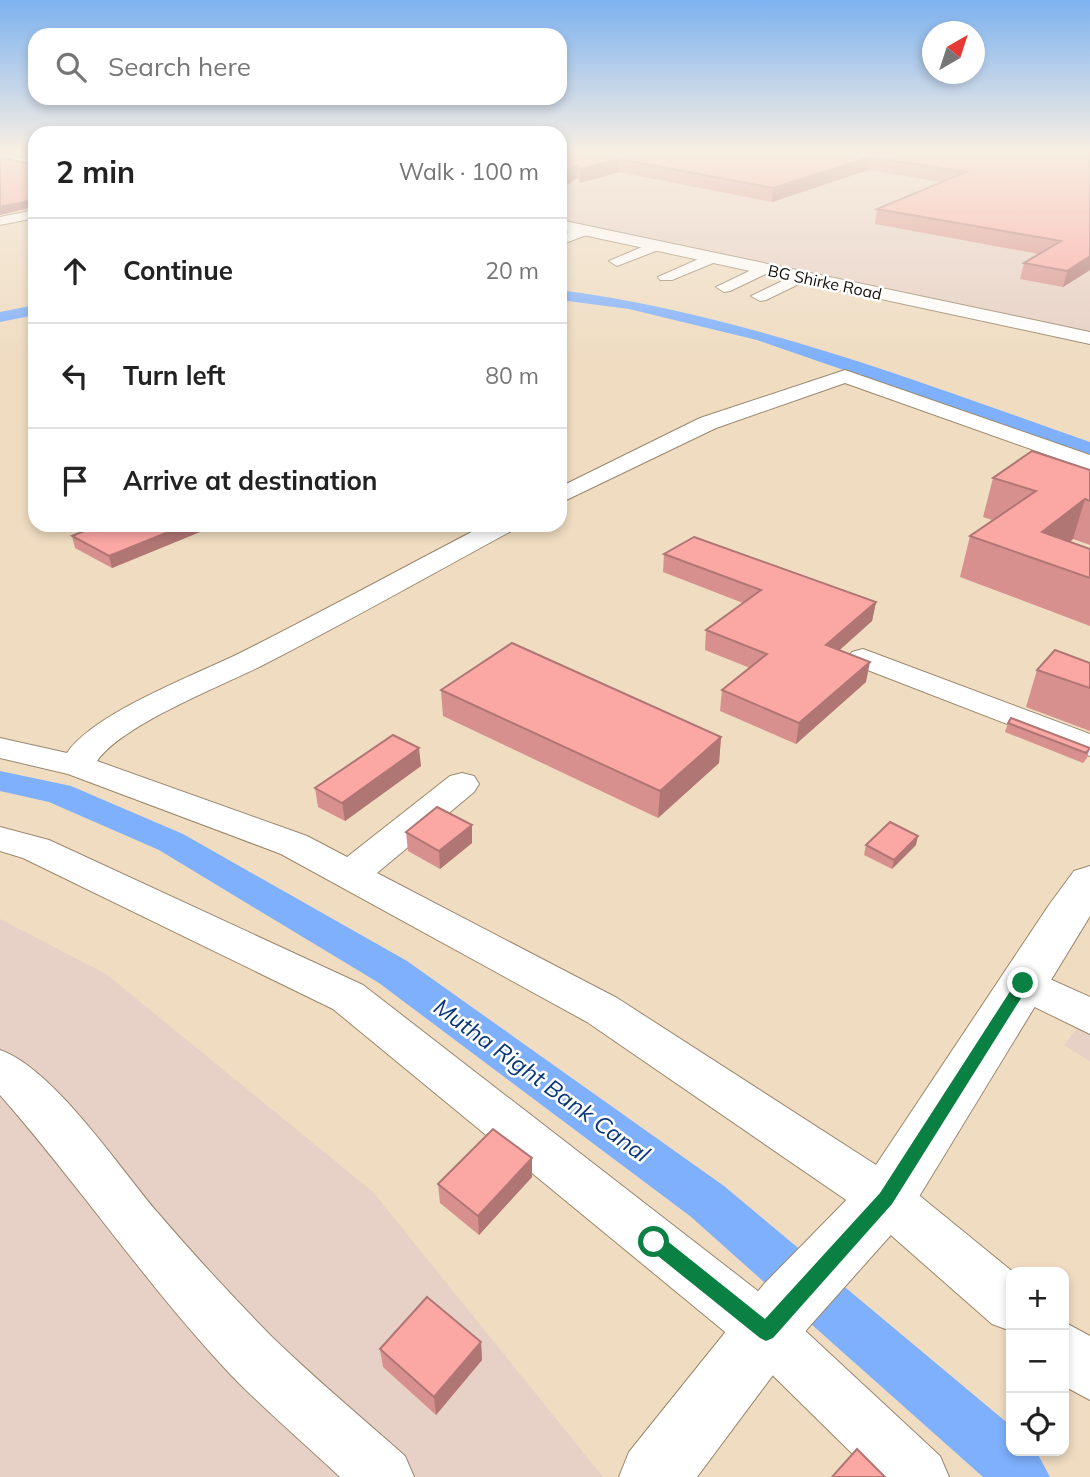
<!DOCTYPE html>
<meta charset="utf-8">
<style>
:root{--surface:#fff;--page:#f6f6f6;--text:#222;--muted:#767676;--line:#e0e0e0}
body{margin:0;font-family:Mulish,sans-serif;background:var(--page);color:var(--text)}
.controls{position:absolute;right:21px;bottom:21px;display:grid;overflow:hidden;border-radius:14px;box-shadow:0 4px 10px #0003}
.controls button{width:63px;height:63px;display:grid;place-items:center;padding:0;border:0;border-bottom:2px solid var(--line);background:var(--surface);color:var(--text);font:35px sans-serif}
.compass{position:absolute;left:922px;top:21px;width:63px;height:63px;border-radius:50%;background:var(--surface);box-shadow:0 4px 10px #0003;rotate:39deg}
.stop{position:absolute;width:21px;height:21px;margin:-16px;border:5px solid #0b8043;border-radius:50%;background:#fff}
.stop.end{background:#0b8043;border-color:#fff;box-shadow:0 2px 7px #0008}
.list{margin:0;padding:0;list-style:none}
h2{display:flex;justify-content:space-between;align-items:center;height:91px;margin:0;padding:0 28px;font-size:30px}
h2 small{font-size:23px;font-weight:400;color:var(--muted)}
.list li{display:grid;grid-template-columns:46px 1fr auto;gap:21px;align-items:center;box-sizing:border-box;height:105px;padding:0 28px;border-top:2px solid var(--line)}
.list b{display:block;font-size:26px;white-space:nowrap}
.list em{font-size:23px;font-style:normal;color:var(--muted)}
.icon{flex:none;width:38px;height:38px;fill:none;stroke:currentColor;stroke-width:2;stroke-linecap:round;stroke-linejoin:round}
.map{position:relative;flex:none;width:1090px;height:1477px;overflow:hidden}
.search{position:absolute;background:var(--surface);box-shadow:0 4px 10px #0003;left:28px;top:28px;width:539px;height:77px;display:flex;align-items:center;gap:18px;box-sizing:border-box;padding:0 24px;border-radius:21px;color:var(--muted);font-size:26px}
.panel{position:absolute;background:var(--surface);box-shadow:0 4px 10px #0003;left:28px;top:126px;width:539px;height:406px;border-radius:21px}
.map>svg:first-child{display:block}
.industrial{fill:#e7d0c5}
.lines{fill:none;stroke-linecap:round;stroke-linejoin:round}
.canal{fill:#7eb0fd;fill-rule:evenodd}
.minor-casing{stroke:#99886e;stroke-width:2}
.tertiary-casing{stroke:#99886e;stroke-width:2}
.minor{fill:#fff;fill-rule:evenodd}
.tertiary{fill:#fff;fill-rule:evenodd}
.wall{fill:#d8908e}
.shaded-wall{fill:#b07674}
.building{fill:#fba8a5;stroke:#b07674;stroke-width:2}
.route{fill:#0b8043}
.labels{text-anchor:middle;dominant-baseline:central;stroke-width:5;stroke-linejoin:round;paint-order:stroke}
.far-street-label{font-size:16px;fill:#150f06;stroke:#fff}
.near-water-label{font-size:23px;font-style:italic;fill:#083679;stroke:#fff}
</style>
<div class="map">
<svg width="1090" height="1477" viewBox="0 0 1090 1477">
<rect width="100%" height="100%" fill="#efdcc1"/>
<path class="industrial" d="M 560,152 L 1090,152 L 1090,335 L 560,221 Z
M 0,919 L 106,974 L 373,1192 L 603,1477 L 0,1477 Z
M 1090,1012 L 1090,1061 L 1064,1045 Z"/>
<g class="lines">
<path class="canal" d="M 560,290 C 746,315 914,380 1090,442 L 1090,455 L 757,340 L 629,309 L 560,300 Z
M 35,305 L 35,315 L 0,322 L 0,312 Z
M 0,771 L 71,786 L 183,834 L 407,961 L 724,1186 L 1011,1426 L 1011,1451 L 1036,1451 L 1050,1477 L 983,1477 L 690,1216 L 379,983 L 159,850 L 49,802 L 0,791 Z"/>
<defs>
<path id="minor" d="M 0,152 L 35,162 L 35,170 L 0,160 Z
M 35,210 L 35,218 L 0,225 L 0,217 Z
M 584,227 L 589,228 L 589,234 L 560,245 L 560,235 Z
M 656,241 L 661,243 L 661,249 L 617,266 L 609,261 Z
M 712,253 L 720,258 L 718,261 L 672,280 L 660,280 L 658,277 Z
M 764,264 L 772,269 L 770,272 L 730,291 L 724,292 L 716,287 Z
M 801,272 L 807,274 L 807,280 L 766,300 L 760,301 L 751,296 Z
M 845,370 L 1090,455 L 1090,470 L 845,383 L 716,428 L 560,503 L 560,487 L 700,418 Z
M 485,525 L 517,525 L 513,530 C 430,575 347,622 263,665 C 220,687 123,724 97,761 L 307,836 L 347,857 L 450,776 L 462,773 L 474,776 L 479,784 L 474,792 L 377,873 L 617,998 L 904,1183 L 1013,1272 L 1011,1331 L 992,1324 L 868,1215 L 587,1022 L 281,854 L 68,774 L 0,758 L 0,738 L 67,753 C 95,712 196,675 242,652 C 324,611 404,567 485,525 Z
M 863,649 L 1090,734 L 1090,756 L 852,664 L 848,658 L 852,652 Z
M 0,827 L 49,840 L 363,985 L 785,1312 L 940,1456 L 949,1477 L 876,1477 L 747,1350 L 333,1009 L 23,858 L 0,851 Z
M 1023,967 L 1090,997 L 1090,1034 L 1008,994 L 1002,983 L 1008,972 Z
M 0,1050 C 54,1069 120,1169 158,1213 C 194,1255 232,1296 270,1335 C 313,1377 360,1416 405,1456 L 414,1477 L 340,1477 C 304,1443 265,1410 231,1375 C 148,1287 80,1186 0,1095 Z
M 1064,1322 L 1090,1336 L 1090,1400 L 1064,1386 Z"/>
<path id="tertiary" d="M 560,220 L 1090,332 L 1090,344 L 560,230 Z
M 1090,866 L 1090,916 L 906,1218 L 808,1328 L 697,1477 L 619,1477 L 629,1452 L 764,1284 L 866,1180 L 1049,905 L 1074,871 Z"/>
</defs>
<use href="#minor" class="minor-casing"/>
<use href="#tertiary" class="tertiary-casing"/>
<use href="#minor" class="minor"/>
<use href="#tertiary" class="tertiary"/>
</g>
<path class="wall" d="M 7,152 L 35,152 L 35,159 Z
M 560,152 L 1090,152 L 1090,270 L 1063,287 L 1020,279 L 1024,263 L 1039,254 L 875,224 L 877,209 L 942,182 L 868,170 L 772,202 L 619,172 L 580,183 L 577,178 L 563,188 Z
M 1090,470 L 1090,545 L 1073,539 L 1070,542 L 1090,549 L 1090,626 L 960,577 L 970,536 L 992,520 L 983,517 L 993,478 Z
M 99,525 L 217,525 L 112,568 L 75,548 L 72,536 Z
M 664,554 L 876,602 L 872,621 L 839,650 L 866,682 L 796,744 L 720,711 L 722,690 L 750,668 L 705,650 L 706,630 L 743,603 L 663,572 Z
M 1090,663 L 1090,731 L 1026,707 L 1037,670 Z
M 441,690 L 721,737 L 719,763 L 658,818 L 443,716 Z
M 1008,723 L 1090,748 L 1087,758 L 1083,763 L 1005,732 Z
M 421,766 L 345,821 L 318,807 L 315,788 Z
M 472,825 L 472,843 L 440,869 L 408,851 L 406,832 Z
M 866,845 L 916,845 L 892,869 L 864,855 Z
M 532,1177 L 479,1235 L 440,1203 L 438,1184 Z
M 481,1342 L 482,1360 L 436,1415 L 383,1367 L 380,1349 Z"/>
<path class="shaded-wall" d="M 870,157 L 868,170 L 772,202 L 773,188 Z
M 619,159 L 619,172 L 580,183 L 580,169 Z
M 577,165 L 577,178 L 563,188 L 560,188 L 560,175 Z
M 33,200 L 34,207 L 0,215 L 0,207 Z
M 1090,256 L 1090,270 L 1063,287 L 1067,271 Z
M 1085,499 L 1073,539 L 1045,562 L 1042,532 Z
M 186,525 L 217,525 L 112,568 L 109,556 Z
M 876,602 L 872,621 L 823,665 L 826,645 Z
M 870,662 L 866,682 L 796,744 L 799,723 Z
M 721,737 L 719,763 L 658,818 L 660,791 Z
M 419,748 L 421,766 L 345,821 L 342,803 Z
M 472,825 L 472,843 L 440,869 L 439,851 Z
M 918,836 L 916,845 L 892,869 L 894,860 Z
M 532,1158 L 532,1177 L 479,1235 L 478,1216 Z
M 481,1342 L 482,1360 L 436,1415 L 434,1397 Z"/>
<path class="building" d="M 560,152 L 1090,152 L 1090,256 L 1067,271 L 1024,263 L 1061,241 L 877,209 L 966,172 L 870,157 L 773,188 L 619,159 L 580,169 L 577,165 L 563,174 L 560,175 Z
M 0,157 L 35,165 L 35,203 L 33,200 L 0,207 Z
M 1032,451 L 1090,470 L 1090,501 L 1085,499 L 1042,532 L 1090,549 L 1090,578 L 970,536 L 1036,491 L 993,478 Z
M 99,525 L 186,525 L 109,556 L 72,536 Z
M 694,537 L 876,602 L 826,645 L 870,662 L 799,723 L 722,690 L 767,654 L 706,630 L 761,590 L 664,554 Z
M 512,643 L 721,737 L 660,791 L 441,690 Z
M 1055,650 L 1090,663 L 1090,688 L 1037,670 Z
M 1011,718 L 1090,748 L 1086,753 L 1008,723 Z
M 393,735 L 419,748 L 342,803 L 315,788 Z
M 437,807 L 472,825 L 439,851 L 406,832 Z
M 890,822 L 918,836 L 894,860 L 866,845 Z
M 493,1129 L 532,1158 L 478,1216 L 438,1184 Z
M 427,1297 L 481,1342 L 434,1397 L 380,1349 Z
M 857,1449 L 885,1477 L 832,1477 Z"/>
<linearGradient id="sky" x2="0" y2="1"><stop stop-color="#7db2f0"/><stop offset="0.42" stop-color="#f8efe3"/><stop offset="1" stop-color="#f8efe3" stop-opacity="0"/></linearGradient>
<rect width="1090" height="359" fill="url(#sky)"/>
<path class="route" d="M 1023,978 L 1028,979 L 1028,987 L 892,1204 L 773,1338 L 766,1341 L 760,1338 L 648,1248 L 645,1242 L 648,1236 L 661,1236 L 765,1319 L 880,1193 L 1018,979 Z"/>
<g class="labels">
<g class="far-street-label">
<text transform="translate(825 282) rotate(12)">BG Shirke Road</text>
</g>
<g class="near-water-label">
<text transform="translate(542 1080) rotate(36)">Mutha Right Bank Canal</text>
</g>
</g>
</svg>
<div class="controls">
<button>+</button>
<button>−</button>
<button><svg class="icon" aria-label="locate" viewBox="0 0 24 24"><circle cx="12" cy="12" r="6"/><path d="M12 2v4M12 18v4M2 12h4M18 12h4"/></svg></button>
</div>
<svg class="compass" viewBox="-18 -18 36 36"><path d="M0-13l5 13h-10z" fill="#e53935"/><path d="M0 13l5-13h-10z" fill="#767676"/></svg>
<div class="stop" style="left:654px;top:1242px"></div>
<div class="stop end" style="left:1023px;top:983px"></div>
<div class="search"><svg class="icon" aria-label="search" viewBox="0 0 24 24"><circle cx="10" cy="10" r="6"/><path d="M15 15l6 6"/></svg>Search here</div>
<section class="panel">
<h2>2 min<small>Walk · 100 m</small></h2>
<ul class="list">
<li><svg class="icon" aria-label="ahead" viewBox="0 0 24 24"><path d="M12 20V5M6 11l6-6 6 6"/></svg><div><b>Continue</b></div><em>20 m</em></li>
<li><svg class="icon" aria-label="left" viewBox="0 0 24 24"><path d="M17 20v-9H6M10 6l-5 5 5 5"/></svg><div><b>Turn left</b></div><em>80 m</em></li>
<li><svg class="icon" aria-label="arrive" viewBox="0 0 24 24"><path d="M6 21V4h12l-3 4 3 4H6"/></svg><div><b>Arrive at destination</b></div></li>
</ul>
</section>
</div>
